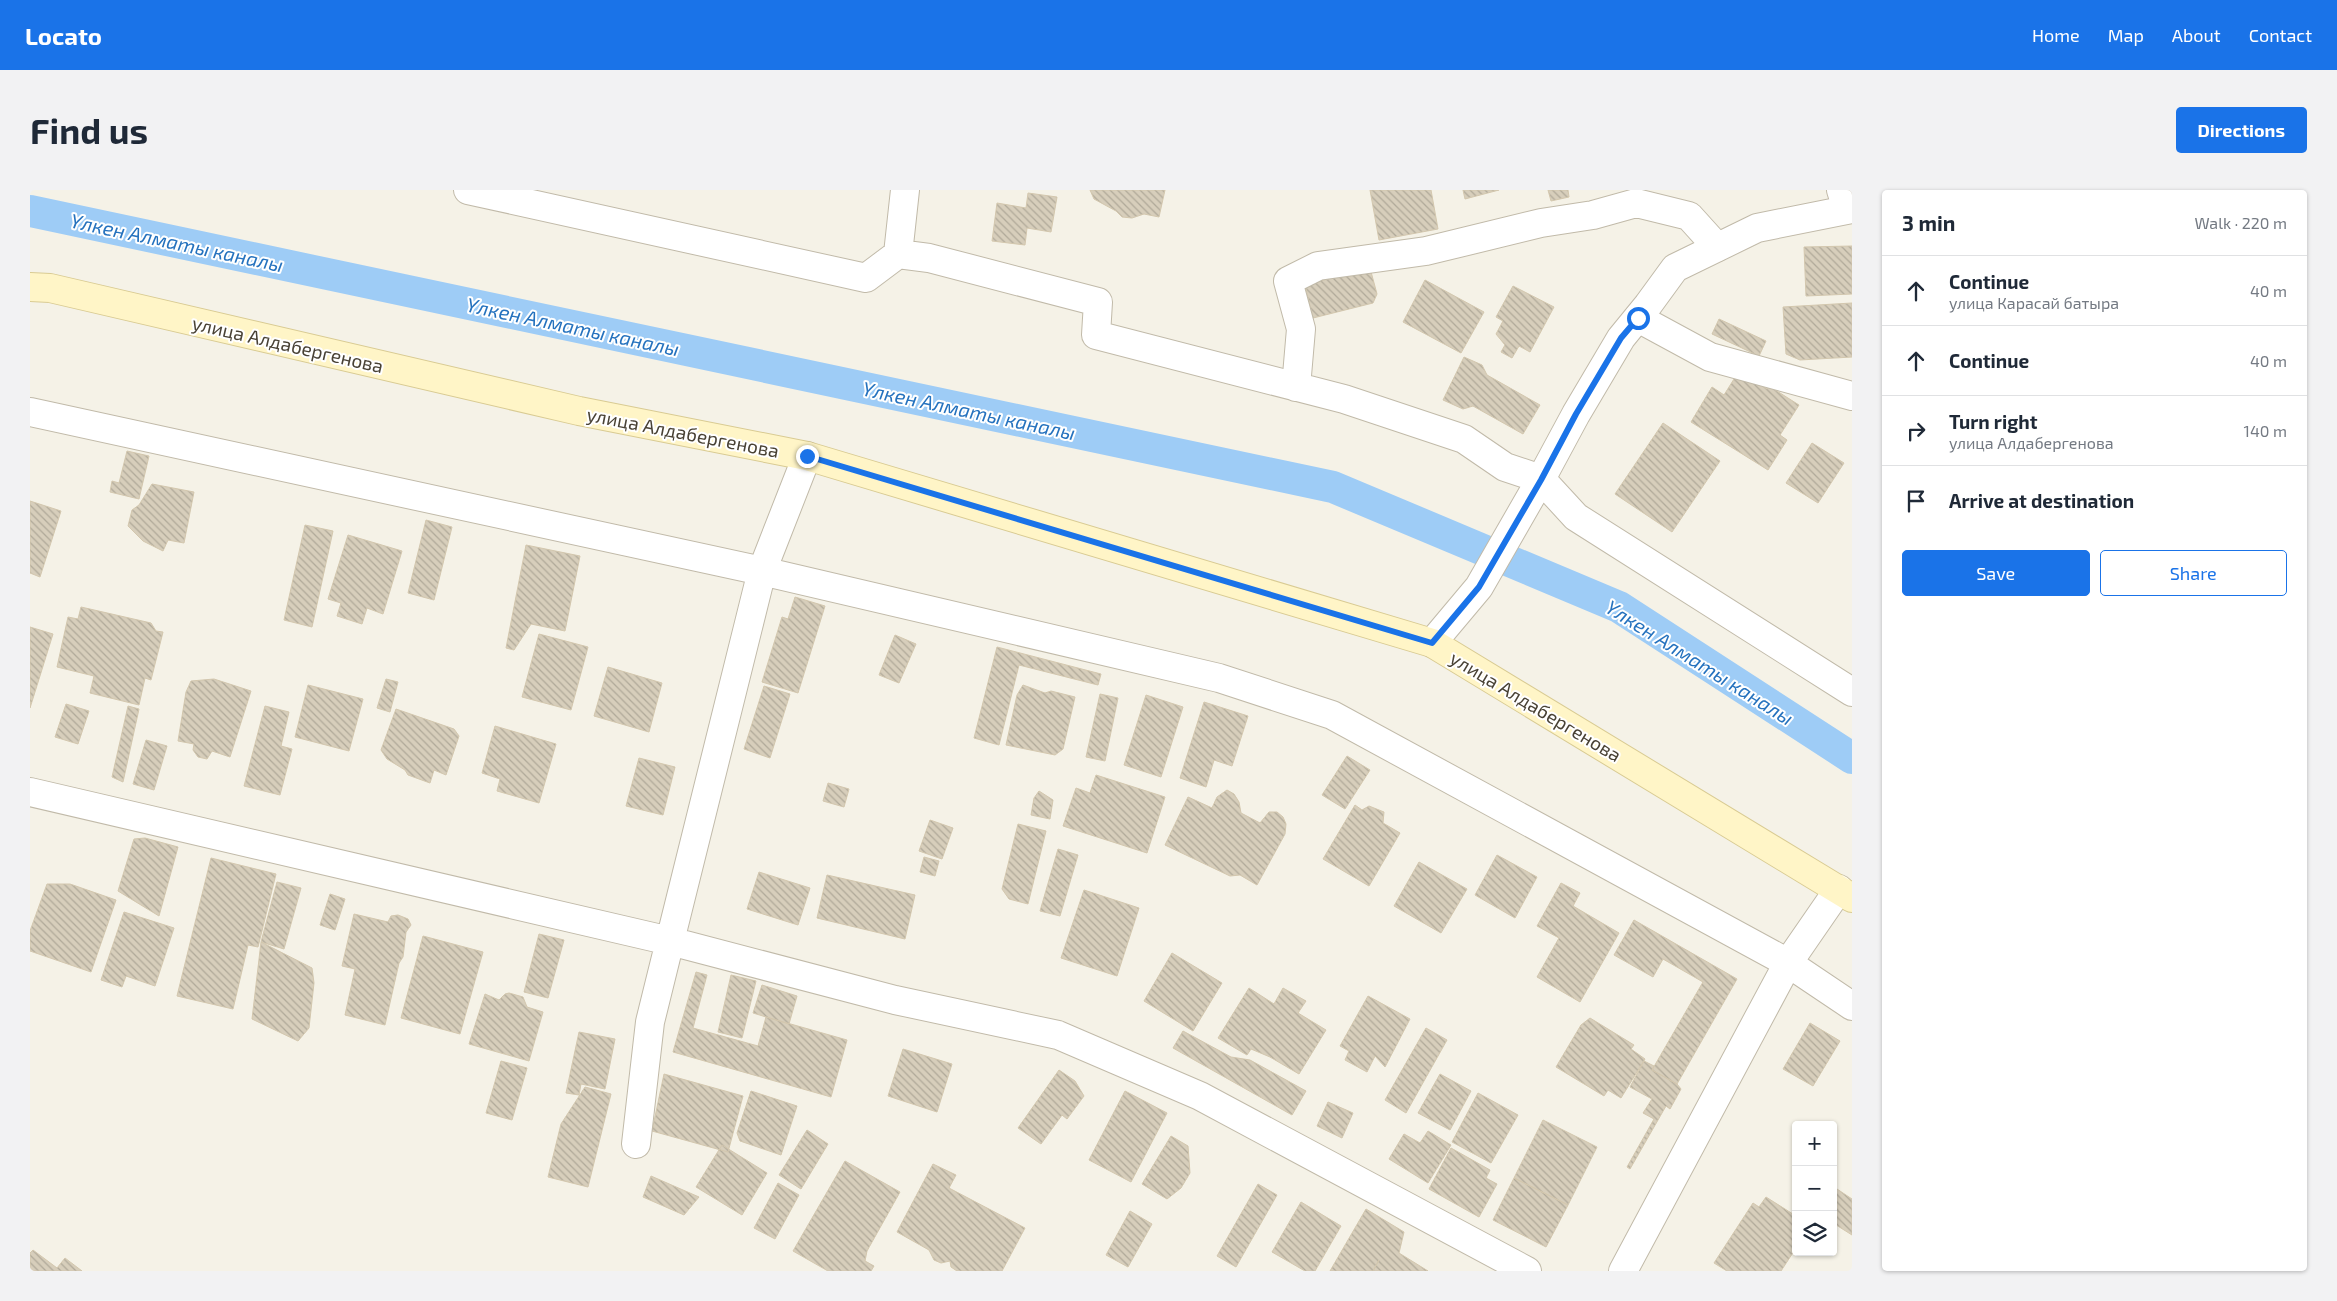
<!DOCTYPE html>
<meta charset="utf-8">
<style>
:root{--surface:#fff;--page:#f2f2f3;--text:#1f2937;--muted:#747a83;--line:#e0e1e3;--accent:#1a73e8}
body{margin:0;font-family:"Exo 2",sans-serif;background:var(--page);color:var(--text)}
.controls{position:absolute;right:15px;bottom:15px;display:grid;overflow:hidden;border-radius:5px;box-shadow:0 1px 4px #0004}
.controls button{width:45px;height:45px;display:grid;place-items:center;padding:0;border:0;border-bottom:1px solid var(--line);background:var(--surface);color:var(--text);font:25px sans-serif}
.stop{position:absolute;width:15px;height:15px;margin:-11px;border:4px solid #1a73e8;border-radius:50%;background:#fff}
.stop.end{background:#1a73e8;border-color:#fff;box-shadow:0 1px 5px #0008}
.list{margin:0;padding:0;list-style:none}
h2{display:flex;justify-content:space-between;align-items:center;height:65px;margin:0;padding:0 20px;font-size:21px}
h2 small{font-size:16px;font-weight:400;color:var(--muted)}
.list li{display:grid;grid-template-columns:32px 1fr auto;gap:15px;align-items:center;box-sizing:border-box;height:70px;padding:0 20px;border-top:1px solid var(--line)}
.list b{display:block;font-size:19px;white-space:nowrap}
.list p{margin:0;font-size:16px;white-space:nowrap;color:var(--muted)}
.list em{font-size:16px;font-style:normal;color:var(--muted)}
.actions{display:flex;gap:10px;padding:15px 20px}
.actions a{flex:1;padding:11px 0;border:1px solid var(--accent);border-radius:5px;text-align:center;font-size:18px;color:var(--accent)}
.actions .main{background:var(--accent);color:#fff}
.icon{flex:none;width:28px;height:28px;fill:none;stroke:currentColor;stroke-width:2;stroke-linecap:round;stroke-linejoin:round}
.map{position:relative;flex:none;width:1822px;height:1081px;overflow:hidden;border-radius:5px}
header{display:flex;align-items:center;gap:30px;box-sizing:border-box;height:70px;padding:0 25px;background:var(--accent);color:#fff}
header strong{font-size:24px}
nav{display:flex;gap:28px;margin-inline-start:auto;font-size:18px}
.intro{display:flex;align-items:center;justify-content:space-between;box-sizing:border-box;height:120px;padding:0 30px}
h1{margin:0;font-size:35px}
.button{padding:12px 22px;border-radius:5px;background:var(--accent);color:#fff;font-size:18px;font-weight:700}
main{display:flex;gap:30px;padding:0 30px}
aside{flex:1;background:var(--surface);border-radius:5px;box-shadow:0 1px 4px #0004}
.map>svg:first-child{display:block}
.lines{fill:none;stroke-linecap:round;stroke-linejoin:round}
.canal{stroke:#9eccf6;stroke-width:32}
.building{fill:url(#building-back-hatch);stroke:#d3c7ae}
.minor-casing{stroke:#c1baa9;stroke-width:30}
.tertiary-casing{stroke:#c1baa9;stroke-width:30}
.secondary-casing{stroke:#d9cb93;stroke-width:30}
.minor{stroke:#fff;stroke-width:28}
.tertiary{stroke:#fff;stroke-width:28}
.secondary{stroke:#fff5c7;stroke-width:28}
.route{stroke:#1a73e8;stroke-width:6}
.labels{text-anchor:middle;dominant-baseline:central;stroke-width:4;stroke-linejoin:round;paint-order:stroke}
.street-label{font-size:19px;fill:#494235;stroke:#fff}
.water-label{font-size:20px;font-style:italic;fill:#2572be;stroke:#fff}
</style>
<header>
<strong>Locato</strong>
<nav><a>Home</a><a>Map</a><a>About</a><a>Contact</a></nav>
</header>
<div class="intro"><h1>Find us</h1><a class="button">Directions</a></div>
<main>
<div class="map">
<svg width="1822" height="1081" viewBox="0 0 1822 1081">
<defs>
<pattern id="building-back-hatch" width="6" height="6" patternUnits="userSpaceOnUse" patternTransform="scale(1.25)"><rect width="6" height="6" fill="#d7cebb"/><path d="M-1 5l2 2M0 0l6 6M5-1l2 2" fill="none" stroke="#b0a999"/></pattern>
</defs>
<rect width="100%" height="100%" fill="#f5f2e7"/>
<g class="lines">
<path class="canal" d="M 0,21 L 1303,297 L 1589,417 L 1822,568"/>
</g>
<path class="building" d="M 1060,0 L 1135,0 L 1129,27 L 1114,24 L 1102,28 L 1092,27 L 1086,21 L 1064,9 Z
M 1340,0 L 1401,0 L 1408,39 L 1349,50 Z
M 1433,0 L 1469,0 L 1435,9 Z
M 1518,0 L 1538,0 L 1539,7 L 1521,11 Z
M 998,3 L 1027,7 L 1021,42 L 997,38 L 995,55 L 962,51 L 967,13 L 996,18 Z
M 1822,56 L 1822,104 L 1776,106 L 1774,57 Z
M 1340,78 L 1347,104 L 1343,113 L 1283,128 L 1275,95 Z
M 1395,90 L 1454,122 L 1431,163 L 1373,132 Z
M 1483,96 L 1524,117 L 1500,162 L 1489,156 L 1482,168 L 1471,162 L 1475,155 L 1466,144 L 1473,131 L 1466,127 Z
M 1822,113 L 1822,167 L 1770,170 L 1756,164 L 1753,117 Z
M 1689,129 L 1736,151 L 1729,166 L 1682,144 Z
M 1434,167 L 1452,175 L 1457,185 L 1510,215 L 1493,244 L 1443,216 L 1433,219 L 1413,210 Z
M 1709,181 L 1737,199 L 1739,196 L 1769,215 L 1750,245 L 1757,250 L 1738,280 L 1661,232 L 1682,197 L 1694,205 Z
M 1633,233 L 1690,271 L 1642,342 L 1585,304 Z
M 1782,253 L 1814,273 L 1788,313 L 1756,293 Z
M 97,261 L 119,266 L 109,309 L 80,302 L 82,291 L 89,293 Z
M 122,294 L 164,302 L 154,353 L 138,350 L 133,361 L 113,351 L 98,336 L 102,320 L 109,315 Z
M 0,311 L 31,321 L 10,387 L 0,383 Z
M 396,330 L 422,337 L 404,410 L 378,403 Z
M 275,335 L 303,341 L 282,437 L 254,430 Z
M 318,345 L 372,361 L 353,424 L 337,418 L 332,434 L 307,426 L 311,413 L 298,409 Z
M 496,355 L 550,366 L 535,441 L 501,434 L 484,460 L 476,458 Z
M 765,407 L 795,416 L 768,503 L 732,492 L 752,427 L 758,429 Z
M 51,417 L 121,433 L 126,441 L 133,442 L 121,490 L 115,488 L 109,515 L 60,503 L 64,486 L 27,477 L 38,427 L 48,429 Z
M 0,437 L 23,444 L 0,518 Z
M 509,444 L 558,457 L 541,520 L 492,507 Z
M 865,445 L 886,454 L 869,493 L 849,485 Z
M 967,457 L 1071,484 L 1068,495 L 989,475 L 969,555 L 944,548 Z
M 578,477 L 632,493 L 619,542 L 564,526 Z
M 184,489 L 221,501 L 200,567 L 182,561 L 177,569 L 168,567 L 163,560 L 164,554 L 148,551 L 156,502 L 161,491 Z
M 356,489 L 368,492 L 360,522 L 347,518 Z
M 278,495 L 333,509 L 319,561 L 265,547 Z
M 993,495 L 1015,503 L 1021,501 L 1045,507 L 1033,559 L 1025,565 L 976,555 L 987,505 Z
M 734,496 L 760,504 L 740,568 L 714,559 Z
M 1070,504 L 1088,508 L 1075,571 L 1056,567 Z
M 1116,505 L 1153,517 L 1131,587 L 1094,575 Z
M 1174,512 L 1218,526 L 1202,576 L 1184,570 L 1176,597 L 1150,588 Z
M 36,514 L 59,521 L 48,554 L 25,547 Z
M 98,516 L 109,519 L 93,592 L 82,587 Z
M 235,516 L 259,522 L 251,556 L 262,559 L 250,605 L 214,596 Z
M 366,519 L 424,539 L 429,546 L 416,585 L 404,580 L 400,593 L 378,585 L 375,580 L 357,569 L 351,560 Z
M 465,536 L 526,554 L 509,613 L 467,601 L 470,589 L 452,583 Z
M 116,550 L 137,556 L 124,600 L 103,594 Z
M 1317,566 L 1340,580 L 1315,619 L 1292,605 Z
M 609,568 L 645,577 L 633,625 L 596,616 Z
M 1066,585 L 1135,607 L 1117,663 L 1033,636 L 1046,598 L 1060,603 Z
M 798,593 L 819,599 L 814,617 L 793,611 Z
M 1197,600 L 1204,604 L 1209,612 L 1211,623 L 1230,633 L 1239,622 L 1247,622 L 1253,627 L 1256,634 L 1255,644 L 1227,695 L 1210,685 L 1200,686 L 1135,655 L 1158,607 L 1182,618 L 1187,607 Z
M 1009,601 L 1023,610 L 1020,629 L 1001,625 L 1004,608 Z
M 1325,615 L 1332,620 L 1339,616 L 1354,622 L 1353,633 L 1370,643 L 1339,696 L 1293,669 Z
M 900,630 L 923,638 L 912,669 L 889,661 Z
M 988,634 L 1016,641 L 998,714 L 979,709 L 972,699 Z
M 115,648 L 148,657 L 129,726 L 88,701 L 104,649 Z
M 1028,659 L 1048,665 L 1030,726 L 1010,721 Z
M 1467,665 L 1507,687 L 1485,728 L 1445,705 Z
M 894,667 L 909,671 L 905,686 L 890,682 Z
M 181,668 L 246,684 L 228,757 L 218,755 L 203,819 L 147,806 Z
M 1389,672 L 1437,699 L 1411,743 L 1364,716 Z
M 729,682 L 780,698 L 768,735 L 717,719 Z
M 797,685 L 885,705 L 875,749 L 787,728 Z
M 247,692 L 271,698 L 254,759 L 231,752 Z
M 1531,693 L 1550,703 L 1543,716 L 1589,743 L 1550,812 L 1507,787 L 1529,748 L 1507,736 Z
M 17,694 L 40,694 L 86,710 L 61,782 L 0,761 L 0,741 Z
M 1054,700 L 1109,718 L 1087,786 L 1031,768 Z
M 300,704 L 315,709 L 305,740 L 290,735 Z
M 94,722 L 144,738 L 125,796 L 96,786 L 92,797 L 71,790 Z
M 324,724 L 358,732 L 361,726 L 368,725 L 378,729 L 381,735 L 376,742 L 373,767 L 369,773 L 355,835 L 315,825 L 325,779 L 312,776 Z
M 1604,730 L 1707,789 L 1647,894 L 1622,880 L 1673,792 L 1633,769 L 1623,787 L 1584,765 Z
M 509,744 L 534,750 L 518,808 L 494,802 Z
M 393,746 L 453,762 L 430,844 L 371,828 Z
M 231,752 L 282,778 L 284,793 L 279,838 L 268,851 L 222,829 Z
M 1142,763 L 1192,793 L 1163,841 L 1114,811 Z
M 666,782 L 677,785 L 663,838 L 728,856 L 736,827 L 817,850 L 801,907 L 643,862 Z
M 701,785 L 726,791 L 712,848 L 688,842 Z
M 732,795 L 767,806 L 759,834 L 723,823 Z
M 1219,798 L 1244,814 L 1253,798 L 1276,811 L 1268,823 L 1296,840 L 1269,884 L 1240,867 L 1221,859 L 1217,865 L 1188,848 Z
M 479,803 L 493,807 L 497,817 L 513,822 L 499,871 L 439,854 L 455,804 L 469,810 L 475,804 Z
M 1338,806 L 1380,829 L 1355,877 L 1345,866 L 1337,882 L 1315,870 L 1319,861 L 1310,856 Z
M 1560,828 L 1604,855 L 1601,859 L 1615,869 L 1591,908 L 1578,900 L 1574,906 L 1526,877 L 1551,835 Z
M 1780,833 L 1810,851 L 1783,896 L 1753,879 Z
M 1396,838 L 1417,850 L 1376,923 L 1355,910 Z
M 1153,841 L 1201,867 L 1220,870 L 1276,901 L 1262,925 L 1143,858 Z
M 549,842 L 585,849 L 575,899 L 551,894 L 549,905 L 536,903 Z
M 873,859 L 922,874 L 907,922 L 858,906 Z
M 471,871 L 497,878 L 482,930 L 456,923 Z
M 1614,871 L 1624,876 L 1622,880 L 1647,894 L 1651,899 L 1640,919 L 1636,916 L 1600,979 L 1597,977 L 1624,929 L 1613,923 L 1622,909 L 1600,897 Z
M 1029,880 L 1045,891 L 1054,906 L 1037,929 L 1032,925 L 1011,954 L 988,938 Z
M 634,884 L 713,906 L 698,962 L 622,941 Z
M 1410,884 L 1441,901 L 1420,940 L 1388,923 Z
M 555,897 L 581,904 L 558,997 L 518,987 L 531,934 Z
M 721,901 L 767,916 L 751,965 L 710,951 L 707,943 Z
M 1095,901 L 1137,923 L 1101,992 L 1059,970 Z
M 1448,903 L 1488,925 L 1461,973 L 1422,952 Z
M 1298,912 L 1323,923 L 1312,948 L 1287,936 Z
M 1513,930 L 1567,957 L 1538,1015 L 1484,988 Z
M 777,940 L 798,954 L 771,999 L 749,985 Z
M 1398,941 L 1421,955 L 1398,993 L 1359,969 L 1374,944 L 1390,953 Z
M 1141,946 L 1158,956 L 1160,983 L 1151,998 L 1137,1009 L 1112,994 Z
M 692,955 L 737,983 L 712,1025 L 666,997 Z
M 1421,958 L 1460,980 L 1456,988 L 1467,994 L 1449,1027 L 1399,999 Z
M 815,971 L 870,1002 L 837,1061 L 835,1071 L 844,1076 L 841,1081 L 798,1081 L 763,1061 Z
M 903,974 L 926,985 L 919,998 L 995,1038 L 972,1081 L 927,1081 L 921,1077 L 920,1071 L 911,1073 L 904,1070 L 899,1060 L 867,1042 Z
M 621,986 L 669,1007 L 654,1025 L 613,1007 Z
M 1484,988 L 1538,1015 L 1516,1057 L 1463,1030 Z
M 748,993 L 769,1005 L 745,1049 L 724,1038 Z
M 1228,994 L 1247,1005 L 1206,1077 L 1187,1066 Z
M 1807,999 L 1822,1009 L 1822,1045 L 1803,1033 L 1803,1005 Z
M 1736,1007 L 1766,1026 L 1766,1058 L 1751,1081 L 1697,1081 L 1684,1073 L 1723,1013 L 1729,1017 Z
M 1271,1012 L 1311,1036 L 1285,1081 L 1275,1081 L 1242,1062 Z
M 1336,1019 L 1374,1042 L 1369,1063 L 1398,1081 L 1343,1081 L 1349,1070 L 1343,1081 L 1300,1081 Z
M 1100,1021 L 1122,1034 L 1098,1077 L 1076,1065 Z
M 3,1060 L 27,1078 L 35,1068 L 52,1081 L 0,1081 L 0,1063 Z"/>
<g class="lines">
<defs>
<path id="minor" d="M 438,0 L 836,88 L 868,64
M 875,0 L 868,64 L 899,68 L 1068,112 L 1066,145 L 1314,209 L 1434,249 L 1475,277 L 1511,289 L 1546,327 L 1822,502
M 1811,0 L 1817,19
M 1608,128 L 1680,167 L 1822,206
M 1266,197 L 1271,139 L 1258,91 L 1288,76 L 1396,61 L 1511,33 L 1563,25 L 1606,13 L 1659,26 L 1687,57
M 0,222 L 732,381 L 1189,488 L 1302,525 L 1758,773 L 1822,816
M 1402,453 L 1449,397 L 1511,289
M 0,602 L 640,751 L 865,810 L 1028,845 L 1170,906 L 1497,1081
M 606,954 L 620,832 L 640,751 L 732,381 L 777,266
M 1593,1081 L 1758,773 L 1809,699"/>
<path id="tertiary" d="M 1511,289 L 1546,224 L 1591,148 L 1618,115 L 1645,78 L 1727,38 L 1822,19"/>
<path id="secondary" d="M 0,97 L 20,98 L 549,221 L 777,266 L 1402,453 L 1822,708"/>
</defs>
<use href="#minor" class="minor-casing"/>
<use href="#tertiary" class="tertiary-casing"/>
<use href="#secondary" class="secondary-casing"/>
<use href="#minor" class="minor"/>
<use href="#tertiary" class="tertiary"/>
<use href="#secondary" class="secondary"/>
</g>
<g class="lines">
<path class="route" d="M 777,266 L 1402,453 L 1449,397 L 1511,290 L 1546,224 L 1591,148 L 1608,128"/>
</g>
<g class="labels">
<g class="street-label">
<text transform="translate(258 154) rotate(13)">улица Алдабергенова</text>
<text transform="translate(653 242) rotate(11)">улица Алдабергенова</text>
<text transform="translate(1506 516) rotate(31)">улица Алдабергенова</text>
</g>
<g class="water-label">
<text transform="translate(147 52) rotate(12)">Үлкен Алматы каналы</text>
<text transform="translate(543 136) rotate(12)">Үлкен Алматы каналы</text>
<text transform="translate(939 220) rotate(12)">Үлкен Алматы каналы</text>
<text transform="translate(1670 472) rotate(32)">Үлкен Алматы каналы</text>
</g>
</g>
</svg>
<div class="controls">
<button>+</button>
<button>−</button>
<button><svg class="icon" aria-label="layers" viewBox="0 0 24 24"><path d="M12 4l9 5-9 5-9-5zM3 14l9 5 9-5"/></svg></button>
</div>
<div class="stop" style="left:1608px;top:128px"></div>
<div class="stop end" style="left:777px;top:266px"></div>
</div>
<aside>
<h2>3 min<small>Walk · 220 m</small></h2>
<ul class="list">
<li><svg class="icon" aria-label="ahead" viewBox="0 0 24 24"><path d="M12 20V5M6 11l6-6 6 6"/></svg><div><b>Continue</b><p>улица Карасай батыра</p></div><em>40 m</em></li>
<li><svg class="icon" aria-label="ahead" viewBox="0 0 24 24"><path d="M12 20V5M6 11l6-6 6 6"/></svg><div><b>Continue</b></div><em>40 m</em></li>
<li><svg class="icon" aria-label="right" viewBox="0 0 24 24"><path d="M7 20v-9h11M14 6l5 5-5 5"/></svg><div><b>Turn right</b><p>улица Алдабергенова</p></div><em>140 m</em></li>
<li><svg class="icon" aria-label="arrive" viewBox="0 0 24 24"><path d="M6 21V4h12l-3 4 3 4H6"/></svg><div><b>Arrive at destination</b></div></li>
</ul>
<div class="actions"><a class="main">Save</a><a>Share</a></div>
</aside>
</main>
